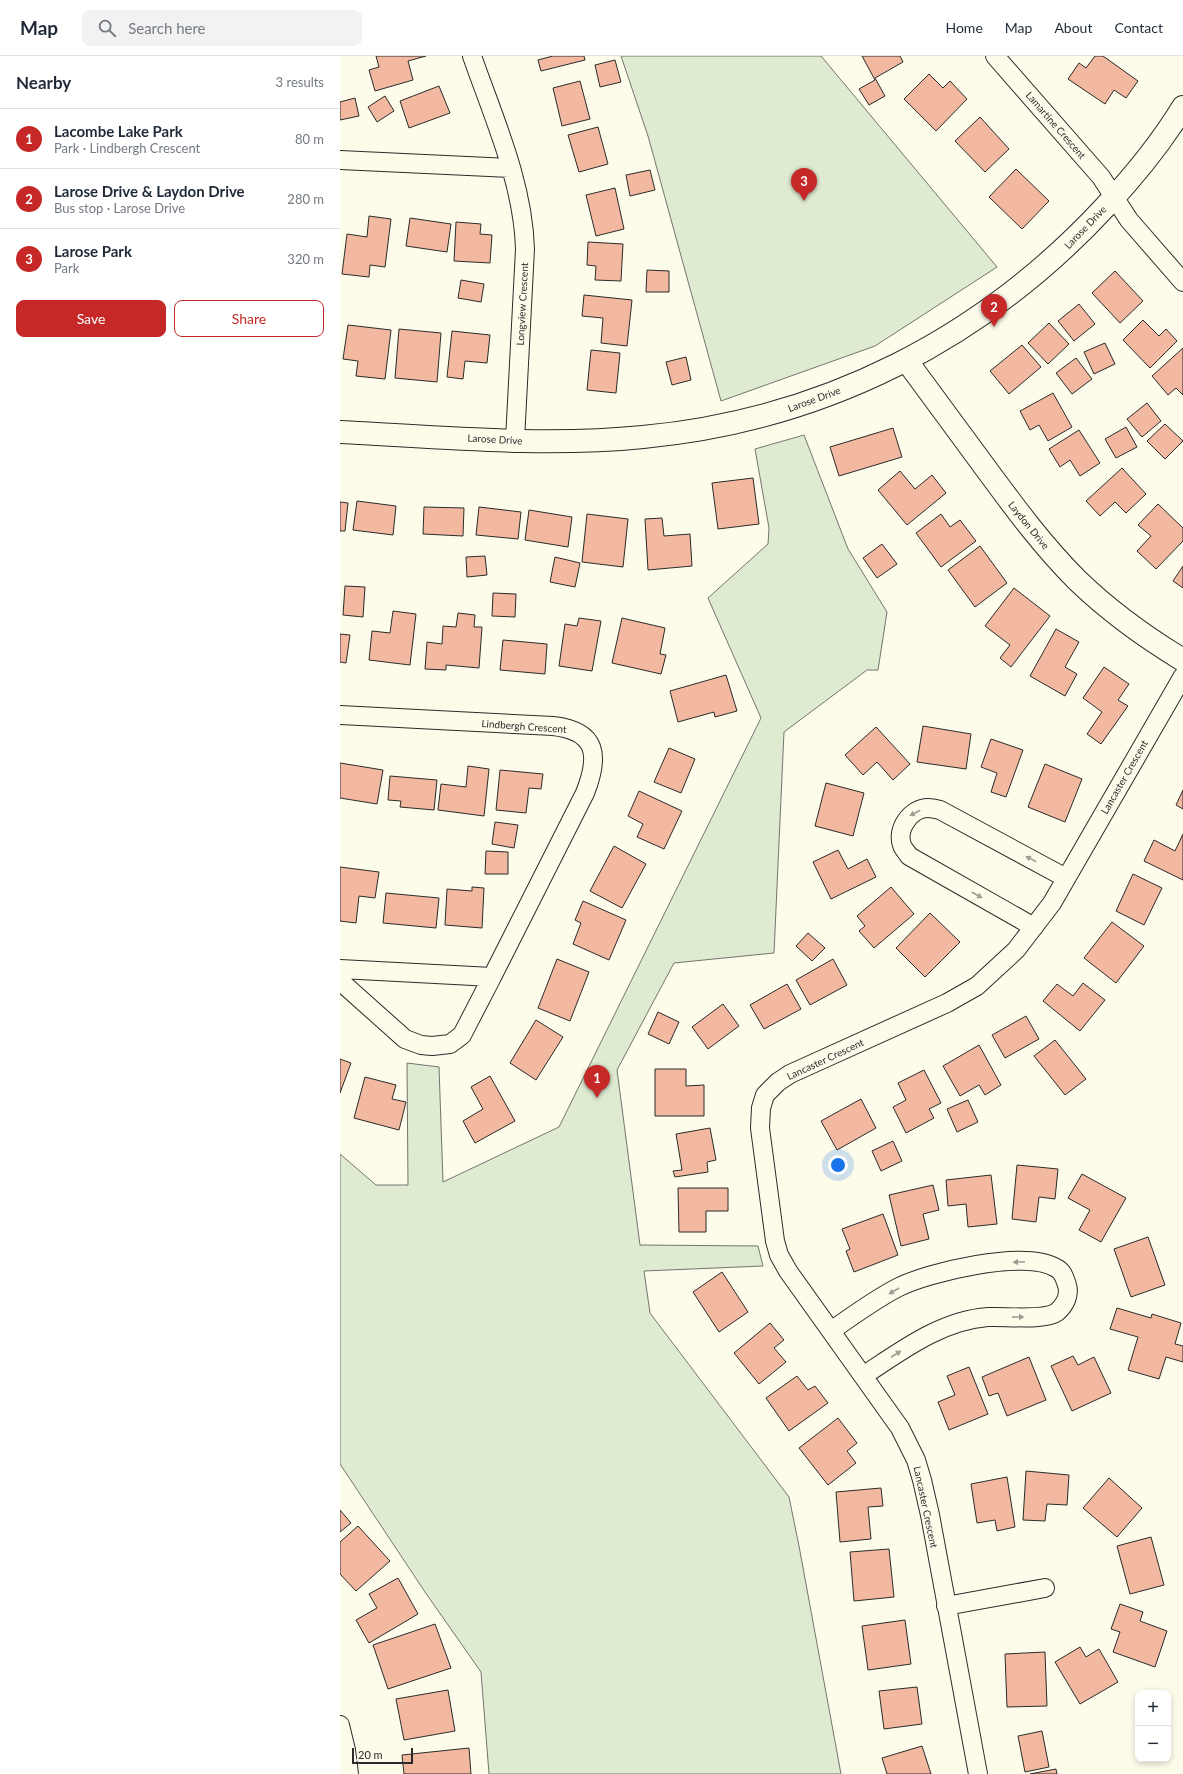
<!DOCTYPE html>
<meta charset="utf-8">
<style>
:root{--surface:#fff;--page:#f2f2f3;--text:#1f2937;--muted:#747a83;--line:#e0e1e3;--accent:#c62828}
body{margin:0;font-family:Lato,sans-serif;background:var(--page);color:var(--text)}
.controls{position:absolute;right:12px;bottom:12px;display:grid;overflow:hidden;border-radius:8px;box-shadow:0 2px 6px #0003}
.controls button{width:36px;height:36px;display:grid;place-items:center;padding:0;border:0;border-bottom:1px solid var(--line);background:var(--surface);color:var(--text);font:20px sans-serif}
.scale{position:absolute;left:12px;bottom:10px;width:61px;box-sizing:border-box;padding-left:4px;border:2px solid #2b2b2b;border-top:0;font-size:11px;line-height:14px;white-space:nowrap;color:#2b2b2b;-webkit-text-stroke:3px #fdfbea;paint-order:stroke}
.you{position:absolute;left:498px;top:1109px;width:14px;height:14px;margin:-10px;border:3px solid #fff;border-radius:50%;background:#1a73e8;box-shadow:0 0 0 6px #1a73e833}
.badge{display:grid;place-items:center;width:26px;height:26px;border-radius:50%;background:var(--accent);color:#fff;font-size:13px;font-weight:700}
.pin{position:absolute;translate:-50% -33px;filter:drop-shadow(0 1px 2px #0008)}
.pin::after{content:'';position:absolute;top:21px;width:14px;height:12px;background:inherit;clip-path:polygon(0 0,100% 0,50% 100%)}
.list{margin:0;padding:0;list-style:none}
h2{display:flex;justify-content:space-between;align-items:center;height:52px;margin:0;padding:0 16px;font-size:17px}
h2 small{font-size:13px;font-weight:400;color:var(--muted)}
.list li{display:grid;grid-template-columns:26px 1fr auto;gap:12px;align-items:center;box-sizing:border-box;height:60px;padding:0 16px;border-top:1px solid var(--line)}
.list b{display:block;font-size:15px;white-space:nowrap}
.list p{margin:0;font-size:13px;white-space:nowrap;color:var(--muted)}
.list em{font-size:13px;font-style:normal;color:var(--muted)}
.actions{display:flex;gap:8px;padding:12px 16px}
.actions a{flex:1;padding:9px 0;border:1px solid var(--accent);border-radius:8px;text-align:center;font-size:14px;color:var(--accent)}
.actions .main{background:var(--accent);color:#fff}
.icon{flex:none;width:22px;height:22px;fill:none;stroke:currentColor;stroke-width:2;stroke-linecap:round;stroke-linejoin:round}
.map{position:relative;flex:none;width:843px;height:1718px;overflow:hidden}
header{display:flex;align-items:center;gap:24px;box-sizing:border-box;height:56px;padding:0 20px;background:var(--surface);border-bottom:1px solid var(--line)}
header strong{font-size:19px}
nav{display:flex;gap:22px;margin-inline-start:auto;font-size:14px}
.search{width:280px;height:36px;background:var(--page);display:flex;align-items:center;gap:10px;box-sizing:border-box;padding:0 14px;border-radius:8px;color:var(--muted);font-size:15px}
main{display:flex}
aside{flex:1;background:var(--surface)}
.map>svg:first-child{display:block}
.green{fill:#deebd1;stroke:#74746e}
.building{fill:#f2b8a0;stroke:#2b2b2b}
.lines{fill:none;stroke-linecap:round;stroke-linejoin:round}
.street-casing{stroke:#2b2b2b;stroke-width:20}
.secondary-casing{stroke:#2b2b2b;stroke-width:24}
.street{stroke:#fdfbea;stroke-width:18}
.secondary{stroke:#fdfbea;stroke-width:22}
.oneway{fill:#9e9d94}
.labels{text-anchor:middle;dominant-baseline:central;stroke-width:3;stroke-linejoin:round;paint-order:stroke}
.street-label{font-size:10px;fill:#2b2b2b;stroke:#fdfbea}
</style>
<header>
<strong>Map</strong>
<div class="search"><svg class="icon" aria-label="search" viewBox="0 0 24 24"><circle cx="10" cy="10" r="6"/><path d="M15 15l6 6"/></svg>Search here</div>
<nav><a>Home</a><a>Map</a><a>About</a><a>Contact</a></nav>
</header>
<main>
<aside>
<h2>Nearby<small>3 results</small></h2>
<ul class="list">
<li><span class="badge">1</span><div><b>Lacombe Lake Park</b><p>Park · Lindbergh Crescent</p></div><em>80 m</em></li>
<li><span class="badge">2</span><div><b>Larose Drive &amp; Laydon Drive</b><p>Bus stop · Larose Drive</p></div><em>280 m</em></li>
<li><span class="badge">3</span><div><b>Larose Park</b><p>Park</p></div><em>320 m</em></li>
</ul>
<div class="actions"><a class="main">Save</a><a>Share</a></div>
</aside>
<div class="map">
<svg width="843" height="1718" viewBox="0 0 843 1718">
<rect width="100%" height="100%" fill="#fdfbea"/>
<path class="green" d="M 281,0 L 481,0 L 657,211 L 535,290 L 381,345 L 308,80 Z
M 464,379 L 508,493 L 547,556 L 538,614 L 527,614 L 444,676 L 434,897 L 334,907 L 277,1014 L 300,1189 L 418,1190 L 423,1210 L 304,1215 L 310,1257 L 449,1441 L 459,1490 L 501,1718 L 149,1718 L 141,1616 L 85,1536 L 0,1408 L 0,1098 L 36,1129 L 68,1129 L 67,1007 L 99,1011 L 103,1126 L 219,1071 L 421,662 L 368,542 L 428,488 L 429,472 L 415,393 Z"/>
<path class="building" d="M 36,0 L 86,0 L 68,5 L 73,24 L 35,35 L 29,14 L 39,11 Z
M 213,0 L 244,0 L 245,4 L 201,15 L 198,4 Z
M 522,0 L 560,0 L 563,6 L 535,22 L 545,40 L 529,49 L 519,33 L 535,24 Z
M 755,0 L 763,0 L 798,25 L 786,42 L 774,34 L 765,48 L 728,23 L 739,7 L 746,12 Z
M 275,4 L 281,26 L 260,31 L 255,9 Z
M 589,18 L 603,32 L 610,25 L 627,43 L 596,75 L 564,43 Z
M 240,25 L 250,63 L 222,70 L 213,32 Z
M 99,30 L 110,57 L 69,72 L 60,45 Z
M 45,40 L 54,55 L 37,66 L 28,51 Z
M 15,42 L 19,60 L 0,64 L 0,46 Z
M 640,61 L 669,93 L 645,116 L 615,85 Z
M 258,71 L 268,108 L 239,116 L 228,79 Z
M 676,113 L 709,145 L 682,173 L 649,141 Z
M 310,114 L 315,134 L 290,140 L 286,119 Z
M 275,132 L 284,173 L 256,180 L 246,139 Z
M 29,160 L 51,163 L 45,211 L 30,209 L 29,221 L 2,218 L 7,178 L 27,181 Z
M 70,162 L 111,168 L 107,196 L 66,190 Z
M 116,166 L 141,168 L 140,178 L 152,179 L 150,207 L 114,205 Z
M 248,186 L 283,188 L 281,225 L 255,224 L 256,210 L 247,209 Z
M 307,214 L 329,215 L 329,236 L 306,236 Z
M 775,215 L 803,245 L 780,267 L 752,237 Z
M 121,224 L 144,228 L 141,246 L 118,242 Z
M 244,239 L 292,244 L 287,290 L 261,287 L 263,262 L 242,260 Z
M 739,248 L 755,268 L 734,285 L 718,265 Z
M 803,264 L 819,280 L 826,273 L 837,285 L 810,312 L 783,284 Z
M 709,267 L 729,288 L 708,308 L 688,287 Z
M 8,269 L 51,274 L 45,323 L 16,320 L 18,305 L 3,303 Z
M 59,273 L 101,277 L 97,326 L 55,322 Z
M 112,275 L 150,279 L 147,307 L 125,305 L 123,323 L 107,321 Z
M 765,287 L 775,308 L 754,318 L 744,296 Z
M 682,289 L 701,311 L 669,338 L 650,315 Z
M 843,292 L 843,339 L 836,332 L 828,339 L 812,320 Z
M 251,294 L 280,297 L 276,337 L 247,334 Z
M 346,301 L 351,324 L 332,329 L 326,306 Z
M 736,302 L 752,323 L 732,338 L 716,317 Z
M 713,337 L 732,371 L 708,385 L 699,369 L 690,374 L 680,355 Z
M 807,347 L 821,365 L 802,381 L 787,363 Z
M 825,368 L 843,385 L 825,403 L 807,385 Z
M 786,371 L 797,391 L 776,402 L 765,383 Z
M 553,372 L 562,401 L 499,420 L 490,391 Z
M 739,374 L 760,407 L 740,420 L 730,404 L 720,411 L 709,393 Z
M 782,412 L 806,438 L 786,457 L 775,446 L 760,460 L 746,445 Z
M 560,415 L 575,433 L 592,419 L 606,437 L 567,469 L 538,434 Z
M 413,422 L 419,468 L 378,473 L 372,427 Z
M 17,445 L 56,450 L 53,479 L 13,474 Z
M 0,446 L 8,447 L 5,475 L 0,475 Z
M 818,448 L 843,472 L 843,485 L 816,513 L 797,495 L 811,480 L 798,469 Z
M 84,451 L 124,452 L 123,480 L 83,478 Z
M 139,451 L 181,456 L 178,483 L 136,479 Z
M 189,454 L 232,461 L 228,491 L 185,484 Z
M 247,458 L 288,463 L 283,511 L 242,506 Z
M 601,458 L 610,471 L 620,464 L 636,485 L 601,511 L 576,477 Z
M 322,462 L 324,480 L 350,478 L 352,510 L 308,514 L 305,463 Z
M 542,488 L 557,508 L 537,522 L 523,502 Z
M 640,490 L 667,527 L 635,551 L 608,514 Z
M 145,500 L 147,519 L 127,521 L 126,501 Z
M 215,501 L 240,507 L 235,531 L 210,526 Z
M 843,510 L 843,532 L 833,525 Z
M 5,530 L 25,531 L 23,561 L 3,559 Z
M 674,532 L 710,560 L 671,611 L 660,602 L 670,589 L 645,570 Z
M 153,537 L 176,538 L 175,561 L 152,560 Z
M 53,555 L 76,558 L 70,609 L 29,604 L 32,575 L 50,577 Z
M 118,557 L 135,559 L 134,571 L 142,571 L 139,612 L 106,609 L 106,614 L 85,613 L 87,586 L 102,588 L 103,570 L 116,571 Z
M 239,562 L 261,565 L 252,615 L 219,610 L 225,568 L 237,570 Z
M 282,562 L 325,572 L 320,598 L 326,599 L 321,618 L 272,607 Z
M 716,573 L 739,586 L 725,611 L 737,618 L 725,640 L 690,620 Z
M 0,578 L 10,579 L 6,607 L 0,606 Z
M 163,584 L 207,588 L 205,618 L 160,614 Z
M 764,611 L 789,628 L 778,644 L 788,650 L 761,688 L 747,678 L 762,656 L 743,642 Z
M 386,619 L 397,655 L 375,661 L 374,656 L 338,666 L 330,635 Z
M 583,670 L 631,678 L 626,713 L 577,706 Z
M 536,671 L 570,708 L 553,724 L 537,706 L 523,719 L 505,699 Z
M 651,683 L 683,694 L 666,741 L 651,736 L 657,717 L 641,711 Z
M 329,692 L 355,703 L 341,737 L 314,726 Z
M 0,707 L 43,714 L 37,748 L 0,742 Z
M 705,708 L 742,723 L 725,766 L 688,751 Z
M 128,710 L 149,713 L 144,760 L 98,754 L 101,728 L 126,731 Z
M 160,714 L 203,718 L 201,733 L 189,732 L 186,757 L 156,754 Z
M 50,720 L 97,724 L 94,754 L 60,751 L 61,745 L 48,744 Z
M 486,727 L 524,737 L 513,780 L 475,770 Z
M 843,734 L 843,753 L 836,749 Z
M 299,735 L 342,755 L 324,793 L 297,781 L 303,768 L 288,760 Z
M 155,766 L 178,769 L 174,792 L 152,788 Z
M 843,778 L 843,824 L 804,805 L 814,784 L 835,795 Z
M 274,790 L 306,808 L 282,852 L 250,835 Z
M 498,794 L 508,813 L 527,803 L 536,821 L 491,843 L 473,806 Z
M 146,795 L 168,796 L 168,818 L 145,818 Z
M 0,811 L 39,816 L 35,842 L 19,840 L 16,867 L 0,865 Z
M 793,818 L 822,832 L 804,869 L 776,855 Z
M 132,831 L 144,832 L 142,872 L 105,869 L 107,833 L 132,835 Z
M 551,831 L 574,858 L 534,892 L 519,875 L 525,870 L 517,860 Z
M 46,837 L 99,842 L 96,872 L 43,867 Z
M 243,845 L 286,864 L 269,904 L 233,888 L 241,867 L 235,864 Z
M 590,857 L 620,886 L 585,921 L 556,892 Z
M 772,866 L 804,890 L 776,927 L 744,902 Z
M 468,877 L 485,892 L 472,905 L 456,890 Z
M 217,903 L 249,916 L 230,965 L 198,952 Z
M 493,903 L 507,929 L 470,949 L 456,924 Z
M 743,927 L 765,944 L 740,975 L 703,945 L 717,928 L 733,940 Z
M 447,928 L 461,953 L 424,973 L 410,949 Z
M 383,948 L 399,970 L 368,993 L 352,971 Z
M 318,956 L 339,966 L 329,988 L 308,978 Z
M 686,960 L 699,983 L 665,1002 L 652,979 Z
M 196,964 L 223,981 L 196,1024 L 170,1007 Z
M 715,984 L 746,1023 L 725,1039 L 694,1000 Z
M 639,989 L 661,1029 L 645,1039 L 639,1029 L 620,1040 L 603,1010 Z
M 0,1003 L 11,1007 L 0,1037 Z
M 315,1013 L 346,1013 L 346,1030 L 364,1029 L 364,1060 L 315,1060 Z
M 584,1014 L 601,1047 L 589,1053 L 594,1062 L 566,1077 L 553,1051 L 566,1044 L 558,1027 Z
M 150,1020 L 175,1065 L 135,1087 L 123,1065 L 143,1053 L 131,1031 Z
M 25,1021 L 56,1029 L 52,1043 L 66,1046 L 59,1074 L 14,1062 Z
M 521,1043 L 536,1072 L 497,1094 L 481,1065 Z
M 628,1044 L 638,1066 L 617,1076 L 607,1053 Z
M 370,1072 L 376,1104 L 367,1106 L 368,1116 L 335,1121 L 333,1115 L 342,1114 L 336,1078 Z
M 553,1085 L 562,1105 L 541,1115 L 532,1095 Z
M 677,1109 L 718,1113 L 715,1143 L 699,1141 L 696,1166 L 672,1163 Z
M 742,1118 L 786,1142 L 761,1186 L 739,1174 L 750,1154 L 728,1142 Z
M 651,1119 L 657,1168 L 628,1171 L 626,1148 L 608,1150 L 606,1124 Z
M 593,1129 L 599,1154 L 583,1158 L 589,1183 L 561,1190 L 549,1139 Z
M 338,1132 L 388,1132 L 388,1155 L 366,1155 L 366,1176 L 339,1176 Z
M 543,1158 L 558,1199 L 514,1216 L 506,1195 L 510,1193 L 502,1173 Z
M 808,1181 L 825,1229 L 791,1241 L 774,1193 Z
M 382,1216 L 408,1256 L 379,1276 L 353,1236 Z
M 777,1252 L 811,1262 L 812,1258 L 841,1267 L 835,1288 L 843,1290 L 843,1306 L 826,1301 L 819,1323 L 788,1314 L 798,1281 L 770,1273 Z
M 430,1267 L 444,1284 L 434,1292 L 446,1306 L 419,1328 L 394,1297 Z
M 733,1300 L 738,1309 L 754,1301 L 771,1337 L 732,1355 L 711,1310 Z
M 689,1301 L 706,1344 L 667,1360 L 658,1337 L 649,1340 L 642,1321 Z
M 629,1311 L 648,1358 L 609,1374 L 598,1346 L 615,1339 L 607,1320 Z
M 457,1320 L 468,1334 L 475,1330 L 488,1347 L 449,1375 L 426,1342 Z
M 498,1362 L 517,1387 L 507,1395 L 516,1407 L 488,1429 L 459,1392 Z
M 686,1415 L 729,1419 L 727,1449 L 707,1448 L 705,1465 L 683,1464 Z
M 667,1421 L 675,1471 L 657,1475 L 655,1464 L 637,1467 L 631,1428 Z
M 769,1422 L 802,1452 L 777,1481 L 743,1452 Z
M 541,1432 L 543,1450 L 528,1451 L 531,1483 L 500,1486 L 496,1436 Z
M 0,1454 L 11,1467 L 0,1476 Z
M 18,1470 L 50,1505 L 16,1535 L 0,1518 L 0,1486 Z
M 811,1481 L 824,1529 L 790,1538 L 777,1490 Z
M 549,1493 L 554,1541 L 514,1545 L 510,1496 Z
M 58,1522 L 78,1558 L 29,1587 L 16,1564 L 37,1552 L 29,1538 Z
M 780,1548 L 803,1556 L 800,1565 L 827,1575 L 815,1611 L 773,1596 L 780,1576 L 771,1573 Z
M 565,1564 L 571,1608 L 528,1614 L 522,1570 Z
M 95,1568 L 111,1612 L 48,1633 L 33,1589 Z
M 740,1591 L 746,1601 L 759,1593 L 778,1626 L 740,1648 L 715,1606 Z
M 705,1596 L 707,1650 L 667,1651 L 665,1598 Z
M 577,1631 L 582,1668 L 544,1673 L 539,1635 Z
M 108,1634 L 115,1675 L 64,1684 L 56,1643 Z
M 702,1675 L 709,1711 L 685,1716 L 678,1680 Z
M 582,1690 L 591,1718 L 547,1718 L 542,1702 Z
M 129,1692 L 131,1718 L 64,1718 L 62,1699 Z
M 716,1713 L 717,1718 L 690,1718 Z"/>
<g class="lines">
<defs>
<path id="street" d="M 132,0 C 154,63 183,126 185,193 L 175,384
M 655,0 L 761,121 L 789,164 L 843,226
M 0,104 L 171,112
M 0,659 L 213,670 C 257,675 260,699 245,737 L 152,921
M 694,871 L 569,800 C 567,796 563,793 562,789 C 556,773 571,752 588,752 C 592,752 596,753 600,754 L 726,822
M 0,913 L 152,921 L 122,979 L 110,988 L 92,990 L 81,989 L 65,983 L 0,925
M 491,1275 C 512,1260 534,1244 557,1232 C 588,1216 686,1193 716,1212 C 723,1215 725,1223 727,1229 C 730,1239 725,1249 717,1256 C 705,1265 665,1260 648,1261 C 602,1264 561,1295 523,1320
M 606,1550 L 705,1532
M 0,1669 L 6,1694 L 9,1718
M 638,1718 L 590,1459 L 582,1424 L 576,1404 L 560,1372 L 448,1215 L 439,1199 L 435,1185 L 420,1072 L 421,1052 L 425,1039 L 438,1026 L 450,1018 L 607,947 L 637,930 L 676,894 L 712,847 L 843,620"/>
<path id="secondary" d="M 566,304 C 593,341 620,377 647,414 C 675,452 703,490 737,524 C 769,555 805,581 843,604
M 0,376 C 100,381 203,391 303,381 C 484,364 643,283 766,150 C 795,119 821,87 843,51"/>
</defs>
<use href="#street" class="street-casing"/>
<use href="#secondary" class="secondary-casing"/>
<use href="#street" class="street"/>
<use href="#secondary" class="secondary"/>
</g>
<defs><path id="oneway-solid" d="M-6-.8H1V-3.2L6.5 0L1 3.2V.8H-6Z"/></defs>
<g class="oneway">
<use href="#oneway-solid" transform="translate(575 757) rotate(152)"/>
<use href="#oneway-solid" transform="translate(691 803) rotate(-152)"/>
<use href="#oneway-solid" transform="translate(637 839) rotate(30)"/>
<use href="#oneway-solid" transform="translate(679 1206) rotate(178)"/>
<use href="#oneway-solid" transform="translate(554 1235) rotate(150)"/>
<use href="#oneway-solid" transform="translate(678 1261) rotate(-1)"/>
<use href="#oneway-solid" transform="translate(556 1298) rotate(-33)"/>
</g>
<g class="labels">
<g class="street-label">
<text transform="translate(716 69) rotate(49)">Lamartine Crescent</text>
<text transform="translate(745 171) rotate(-46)">Larose Drive</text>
<text transform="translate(182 248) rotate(-87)">Longview Crescent</text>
<text transform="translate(474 343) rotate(-20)">Larose Drive</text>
<text transform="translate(155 383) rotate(3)">Larose Drive</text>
<text transform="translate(689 469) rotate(51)">Laydon Drive</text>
<text transform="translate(184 670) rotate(4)">Lindbergh Crescent</text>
<text transform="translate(784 721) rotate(-60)">Lancaster Crescent</text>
<text transform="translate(485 1003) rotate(-25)">Lancaster Crescent</text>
<text transform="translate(586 1451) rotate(78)">Lancaster Crescent</text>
</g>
</g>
</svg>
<div class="controls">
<button>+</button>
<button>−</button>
</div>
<div class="scale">20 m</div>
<div class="you"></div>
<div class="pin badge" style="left:257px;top:1042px">1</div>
<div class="pin badge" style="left:654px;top:271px">2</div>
<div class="pin badge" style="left:464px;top:145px">3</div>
</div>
</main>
